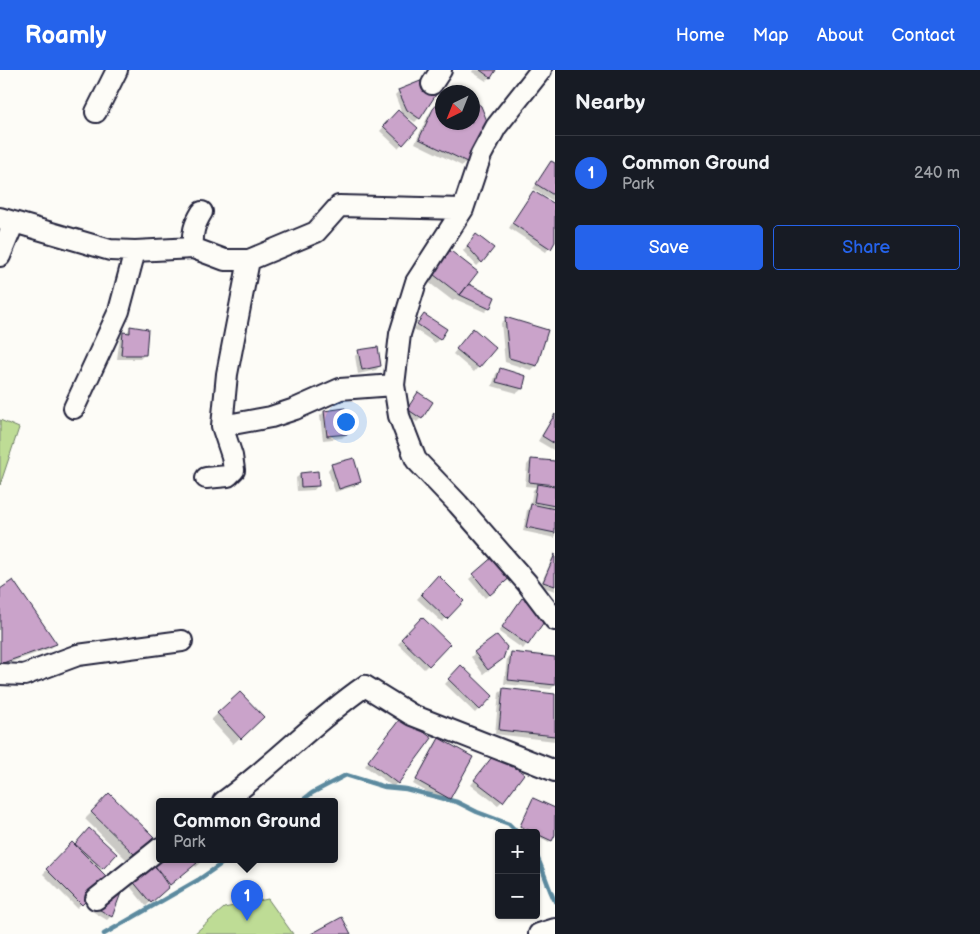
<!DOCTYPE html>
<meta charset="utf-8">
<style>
:root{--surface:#171b24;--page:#20242c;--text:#f1f3f6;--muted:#9ea1a6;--line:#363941;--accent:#2563eb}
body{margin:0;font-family:"Balsamiq Sans",sans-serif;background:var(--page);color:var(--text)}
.controls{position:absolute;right:15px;bottom:15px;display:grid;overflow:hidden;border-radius:5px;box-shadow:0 1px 4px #0004}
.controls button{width:45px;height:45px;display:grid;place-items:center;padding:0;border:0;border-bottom:1px solid var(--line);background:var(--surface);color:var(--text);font:25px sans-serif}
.compass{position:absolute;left:435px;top:15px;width:45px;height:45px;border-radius:50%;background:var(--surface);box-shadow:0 1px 4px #0004;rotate:223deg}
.you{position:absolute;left:345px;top:351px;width:18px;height:18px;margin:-12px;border:4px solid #fff;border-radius:50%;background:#1a73e8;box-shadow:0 0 0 8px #1a73e833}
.badge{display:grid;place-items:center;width:32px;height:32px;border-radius:50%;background:var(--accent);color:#fff;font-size:16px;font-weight:700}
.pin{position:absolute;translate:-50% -41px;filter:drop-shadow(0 1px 2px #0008)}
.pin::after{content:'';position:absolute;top:26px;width:18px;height:15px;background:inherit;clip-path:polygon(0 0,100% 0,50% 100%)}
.popup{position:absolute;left:156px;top:728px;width:182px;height:65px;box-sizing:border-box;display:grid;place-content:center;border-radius:5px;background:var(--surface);filter:drop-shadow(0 1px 4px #0005);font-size:16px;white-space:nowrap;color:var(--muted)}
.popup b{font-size:19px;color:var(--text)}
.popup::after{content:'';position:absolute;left:50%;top:100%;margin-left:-10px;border:10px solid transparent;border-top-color:var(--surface)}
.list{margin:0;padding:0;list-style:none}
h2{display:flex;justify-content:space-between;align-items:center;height:65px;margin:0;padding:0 20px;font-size:21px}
h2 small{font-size:16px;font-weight:400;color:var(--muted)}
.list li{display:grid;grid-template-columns:32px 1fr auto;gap:15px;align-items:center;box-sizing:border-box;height:75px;padding:0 20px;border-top:1px solid var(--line)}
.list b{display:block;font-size:19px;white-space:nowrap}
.list p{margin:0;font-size:16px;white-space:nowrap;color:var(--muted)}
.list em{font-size:16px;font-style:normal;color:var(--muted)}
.actions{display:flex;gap:10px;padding:15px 20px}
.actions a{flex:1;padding:11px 0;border:1px solid var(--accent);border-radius:5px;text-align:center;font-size:18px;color:var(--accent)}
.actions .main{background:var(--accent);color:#fff}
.map{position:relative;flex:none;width:555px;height:864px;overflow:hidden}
header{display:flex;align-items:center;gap:30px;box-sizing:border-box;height:70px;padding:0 25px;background:var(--accent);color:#fff}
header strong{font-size:24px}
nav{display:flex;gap:28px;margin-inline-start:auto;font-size:18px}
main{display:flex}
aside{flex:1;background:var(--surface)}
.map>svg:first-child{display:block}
.green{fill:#bedc95;stroke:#707f68}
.shadow{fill:#0003}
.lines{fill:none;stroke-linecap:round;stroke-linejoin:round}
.stream{stroke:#5c8a9f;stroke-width:4.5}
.building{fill:#caa3ca;stroke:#22223b}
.minor-casing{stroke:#22223b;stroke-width:24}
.minor{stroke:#fdfcf7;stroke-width:20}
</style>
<header>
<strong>Roamly</strong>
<nav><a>Home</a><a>Map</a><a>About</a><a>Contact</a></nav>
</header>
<main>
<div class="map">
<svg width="555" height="864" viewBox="0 0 555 864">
<rect width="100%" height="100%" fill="#fdfcf7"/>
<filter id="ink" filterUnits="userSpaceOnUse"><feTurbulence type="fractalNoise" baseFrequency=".02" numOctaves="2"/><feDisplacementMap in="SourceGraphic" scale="10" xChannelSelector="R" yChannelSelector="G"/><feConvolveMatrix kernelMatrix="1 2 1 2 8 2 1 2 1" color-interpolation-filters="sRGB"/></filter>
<g filter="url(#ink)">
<path class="green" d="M 0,350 L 19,358 L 0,415 Z
M 268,829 L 293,864 L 194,864 L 224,838 Z"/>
<path class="shadow" d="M 473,0 L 495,0 L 486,11 L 472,2 Z
M 399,21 L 419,48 L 415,52 L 405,46 L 404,47 L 416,58 L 398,78 L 380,61 L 398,41 L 403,46 L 395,25 Z
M 442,30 L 442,52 L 472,52 L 480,37 L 466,92 L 462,96 L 415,73 L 429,44 Z
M 551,92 L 555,95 L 555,132 L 533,119 Z
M 529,127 L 555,136 L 555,170 L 546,182 L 509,158 Z
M 471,170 L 481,192 L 477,196 L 463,181 Z
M 441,186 L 464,219 L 489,238 L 485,242 L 455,229 L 453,231 L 423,208 Z
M 506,249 L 536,296 L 531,300 L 505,292 L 501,253 Z
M 420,250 L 439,269 L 435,273 L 414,259 Z
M 131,257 L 144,285 L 140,289 L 117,289 L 120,267 L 124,263 L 126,263 Z
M 469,264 L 494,278 L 474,302 L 453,284 Z
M 359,282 L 380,296 L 376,300 L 358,304 L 355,286 Z
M 500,300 L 525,307 L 522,319 L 517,323 L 492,316 L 496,304 Z
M 419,323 L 421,348 L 417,352 L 404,344 Z
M 324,342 L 347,364 L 342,368 L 323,370 L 320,346 Z
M 555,343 L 555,381 L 538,371 Z
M 531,390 L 555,393 L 555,468 L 523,461 L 527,440 L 530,436 L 533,420 L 536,417 L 525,416 L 527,395 Z
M 332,395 L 360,411 L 355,416 L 335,422 L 328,400 Z
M 301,404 L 318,415 L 314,420 L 297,421 L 296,408 Z
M 555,482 L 555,521 L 540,516 Z
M 494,487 L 507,510 L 485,528 L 469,509 Z
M 438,507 L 463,531 L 442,552 L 417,529 Z
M 0,520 L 55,574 L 51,578 L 0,596 Z
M 518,534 L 546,546 L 523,579 L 499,562 Z
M 422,549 L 449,574 L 424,599 L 398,574 Z
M 475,583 L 497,593 L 483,604 L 471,587 Z
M 511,583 L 555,588 L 555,615 L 551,619 L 504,614 L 507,588 Z
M 461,597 L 491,626 L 475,643 L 445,614 Z
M 504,619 L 555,625 L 555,671 L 495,664 L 499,623 Z
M 239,623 L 255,654 L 233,674 L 211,650 Z
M 398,652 L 397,713 L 393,717 L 365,696 Z
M 439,670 L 449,728 L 445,732 L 413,714 L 435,674 Z
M 492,688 L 502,731 L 498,735 L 471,715 Z
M 109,725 L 152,767 L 129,792 L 85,749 Z
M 533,730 L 555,740 L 555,762 L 549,772 L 536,765 L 536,763 L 531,763 L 519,757 Z
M 89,760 L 115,784 L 100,801 L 107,808 L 77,838 L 43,804 L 72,774 L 74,776 Z
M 160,790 L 204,790 L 196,797 L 194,794 L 146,836 L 128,814 Z
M 96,838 L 111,846 L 107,850 L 92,841 Z"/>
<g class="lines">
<path class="stream" d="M 300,732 L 312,723 L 346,705 L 385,717 L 406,719 L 457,732 L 477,742 L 509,754 L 518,763
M 536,785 C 544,800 547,816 555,831
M 104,864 L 198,810 L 227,790"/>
</g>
<path class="building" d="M 480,0 L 496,0 L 491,8 Z
M 423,10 L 439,20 L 420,49 L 407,40 L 398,20 Z
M 442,29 L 442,52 L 472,52 L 472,29 L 481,36 L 487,51 L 467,92 L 419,69 L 433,39 Z
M 398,40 L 418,58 L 403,75 L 383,56 Z
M 551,91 L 555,93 L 555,126 L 536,114 Z
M 533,121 L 555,134 L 555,172 L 551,179 L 512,153 Z
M 476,164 L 494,178 L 482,193 L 467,176 Z
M 447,178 L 478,202 L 460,225 L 429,201 Z
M 469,214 L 495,227 L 490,239 L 460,225 Z
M 424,244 L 447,259 L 440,270 L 417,254 Z
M 505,247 L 548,260 L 537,296 L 509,288 Z
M 130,256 L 148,259 L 146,285 L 121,285 L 123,262 L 130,263 Z
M 473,258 L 496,278 L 479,298 L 456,279 Z
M 378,277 L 381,296 L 362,300 L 358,280 Z
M 500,298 L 526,306 L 523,319 L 496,312 Z
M 418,322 L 433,332 L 422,349 L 407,339 Z
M 345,338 L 348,364 L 327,366 L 324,341 Z
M 555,344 L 555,374 L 542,366 Z
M 354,388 L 361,412 L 339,419 L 331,394 Z
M 531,389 L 555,391 L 555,415 L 529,412 Z
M 318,401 L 319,416 L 301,417 L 300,403 Z
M 537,414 L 555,417 L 555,436 L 534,432 Z
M 531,434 L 555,439 L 555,463 L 526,457 Z
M 555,484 L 555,516 L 543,512 Z
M 495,485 L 512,506 L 490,525 L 473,504 Z
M 438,505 L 464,531 L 447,549 L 421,524 Z
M 13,510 L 57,574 L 0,594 L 0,519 Z
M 522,528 L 548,546 L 528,575 L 502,557 Z
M 422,547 L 450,574 L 429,596 L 401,569 Z
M 497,565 L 507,577 L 503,589 L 488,600 L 474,582 Z
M 511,582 L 555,587 L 555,615 L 508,610 Z
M 461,595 L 493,626 L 480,640 L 448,609 Z
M 503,618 L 555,624 L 555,666 L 499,660 Z
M 240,622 L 264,647 L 241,669 L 217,643 Z
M 402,646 L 432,668 L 398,714 L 368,691 Z
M 439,668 L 473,687 L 450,729 L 416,710 Z
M 496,682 L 524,704 L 503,732 L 474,710 Z
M 109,723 L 154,767 L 136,786 L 91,742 Z
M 533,728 L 555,738 L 555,765 L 552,771 L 520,756 Z
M 89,758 L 117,784 L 103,799 L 75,774 Z
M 72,772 L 108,808 L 82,835 L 46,799 Z
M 160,790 L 193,790 L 197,793 L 170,815 L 152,792 Z
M 152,792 L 169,817 L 151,833 L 131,809 Z
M 124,815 L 112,847 L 95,837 Z
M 342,847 L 351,864 L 311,864 Z"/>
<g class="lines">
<defs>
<path id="minor" d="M 541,0 L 496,57 L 481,85 L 463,139 L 416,212 L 400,264 L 394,315 L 399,346 L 416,390 L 458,434 L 527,513 L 555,550
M 432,14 L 441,0
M 96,42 L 117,0
M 0,148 L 110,180 L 135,181 L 193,178 L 225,190 L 249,190 L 316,162 L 339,136 L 463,139
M 193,178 C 192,163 194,155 202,142
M 0,186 L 14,152
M 74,338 L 119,241 L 135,181
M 222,356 L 271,347 L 295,339 L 340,319 L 394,315
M 206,408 L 228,406 L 234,400 L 232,386 L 222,356 L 227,304 L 249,190
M 0,604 L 24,605 L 78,585 L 182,571
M 223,732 C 273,696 314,651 365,616 L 412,645 L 555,701
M 96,829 L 160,778
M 539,864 L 555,859"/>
</defs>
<use href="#minor" class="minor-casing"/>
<use href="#minor" class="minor"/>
</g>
</g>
</svg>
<div class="controls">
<button>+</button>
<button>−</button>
</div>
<svg class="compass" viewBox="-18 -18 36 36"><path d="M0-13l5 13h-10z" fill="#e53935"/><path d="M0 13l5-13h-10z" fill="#9ea1a6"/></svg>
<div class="you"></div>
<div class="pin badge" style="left:247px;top:851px">1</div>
<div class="popup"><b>Common Ground</b>Park</div>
</div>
<aside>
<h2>Nearby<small></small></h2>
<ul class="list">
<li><span class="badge">1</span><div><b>Common Ground</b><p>Park</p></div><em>240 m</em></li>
</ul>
<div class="actions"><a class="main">Save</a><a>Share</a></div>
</aside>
</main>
